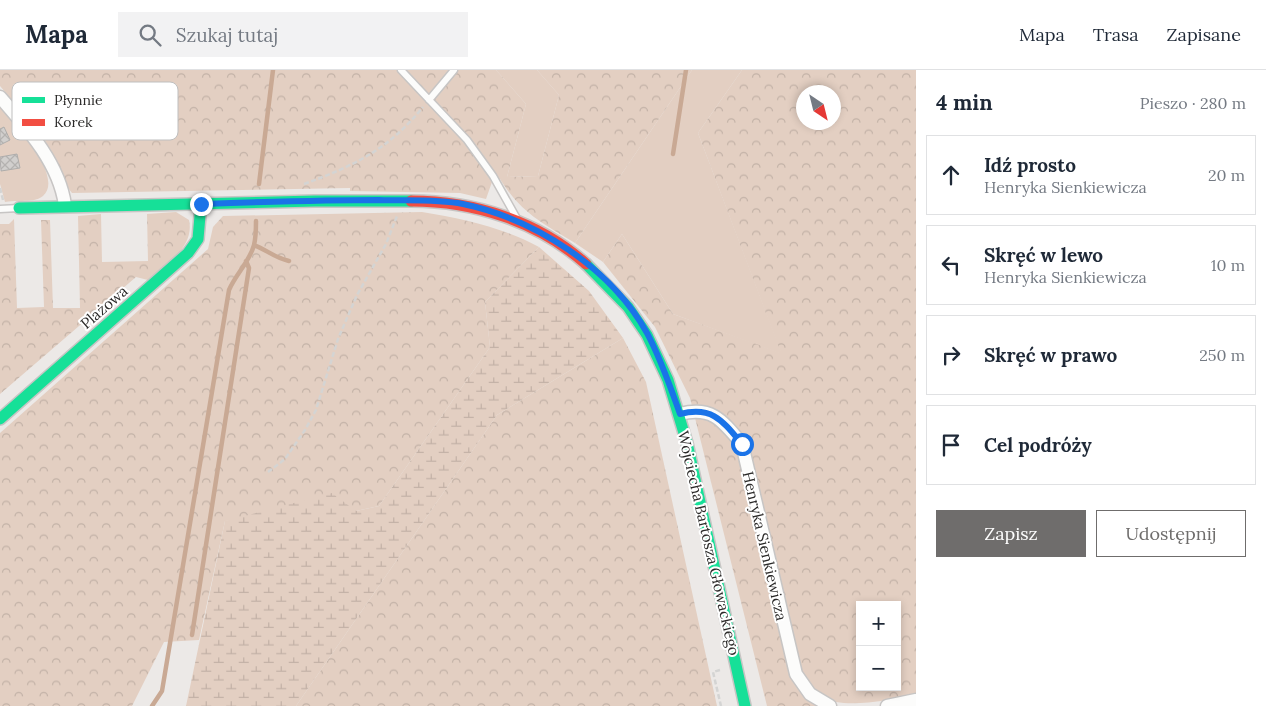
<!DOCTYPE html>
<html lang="pl">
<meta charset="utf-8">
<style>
:root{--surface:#fff;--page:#f2f2f3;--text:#1f2937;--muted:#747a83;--line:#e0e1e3;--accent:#6f6d6c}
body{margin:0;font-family:Lora,serif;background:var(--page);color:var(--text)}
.controls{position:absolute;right:15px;bottom:15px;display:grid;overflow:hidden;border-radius:0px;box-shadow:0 2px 8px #0003}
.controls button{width:45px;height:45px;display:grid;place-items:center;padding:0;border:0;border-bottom:1px solid var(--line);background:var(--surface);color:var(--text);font:25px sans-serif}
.compass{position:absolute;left:796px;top:15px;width:45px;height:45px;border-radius:50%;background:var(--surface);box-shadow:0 2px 8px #0003;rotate:145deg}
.stop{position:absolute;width:15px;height:15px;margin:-11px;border:4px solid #1a73e8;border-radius:50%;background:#fff}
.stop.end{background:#1a73e8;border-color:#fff;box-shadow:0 1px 5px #0008}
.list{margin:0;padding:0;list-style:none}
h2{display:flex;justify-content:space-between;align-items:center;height:65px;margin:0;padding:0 20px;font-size:21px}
h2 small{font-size:16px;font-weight:400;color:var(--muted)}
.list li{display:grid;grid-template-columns:32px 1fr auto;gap:15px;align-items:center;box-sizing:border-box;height:80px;margin:0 10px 10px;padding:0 10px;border:1px solid var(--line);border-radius:0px}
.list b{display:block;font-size:19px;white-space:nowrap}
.list p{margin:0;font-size:16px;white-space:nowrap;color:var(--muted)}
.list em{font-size:16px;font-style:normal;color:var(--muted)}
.actions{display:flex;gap:10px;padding:15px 20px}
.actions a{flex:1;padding:11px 0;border:1px solid var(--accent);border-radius:0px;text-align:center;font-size:18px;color:var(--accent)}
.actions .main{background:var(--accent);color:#fff}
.icon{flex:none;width:28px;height:28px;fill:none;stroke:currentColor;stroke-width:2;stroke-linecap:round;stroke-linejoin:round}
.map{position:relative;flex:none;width:916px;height:636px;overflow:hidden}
header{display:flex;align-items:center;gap:30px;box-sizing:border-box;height:70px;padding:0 25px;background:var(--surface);border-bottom:1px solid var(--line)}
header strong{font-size:24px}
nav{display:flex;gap:28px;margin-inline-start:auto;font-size:18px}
.search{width:350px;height:45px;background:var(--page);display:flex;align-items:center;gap:12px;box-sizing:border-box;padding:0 18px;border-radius:0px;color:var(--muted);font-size:19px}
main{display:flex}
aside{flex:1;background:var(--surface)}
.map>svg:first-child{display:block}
.grass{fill:#e3cfc2}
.forest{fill:url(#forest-crowns);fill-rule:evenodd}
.wetland{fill:url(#wetland-marsh)}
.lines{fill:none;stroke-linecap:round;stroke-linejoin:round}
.stream{stroke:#c9a994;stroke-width:4.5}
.building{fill:url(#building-cross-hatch);stroke:#aeacaa}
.lane-casing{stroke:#c7c5c4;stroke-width:9}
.street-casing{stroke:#c7c5c4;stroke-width:15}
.fast-casing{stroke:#c7c5c4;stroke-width:14}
.jam-casing{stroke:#c7c5c4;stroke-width:14}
.path{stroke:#d4d4d3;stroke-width:2.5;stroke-dasharray:5 2.5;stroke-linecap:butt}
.lane{stroke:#fcfcfb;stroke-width:6}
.street{stroke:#fcfcfb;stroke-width:12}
.fast{stroke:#16e098;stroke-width:11}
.jam{stroke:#f24e42;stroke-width:11}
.route{stroke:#1a73e8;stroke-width:6}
.labels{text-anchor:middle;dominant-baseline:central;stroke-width:4;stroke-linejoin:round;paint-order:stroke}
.street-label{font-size:15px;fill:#2b2a29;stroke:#fff}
.key{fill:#fff;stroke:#bfbfbf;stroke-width:1}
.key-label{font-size:14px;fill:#2b2a29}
</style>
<header>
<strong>Mapa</strong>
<div class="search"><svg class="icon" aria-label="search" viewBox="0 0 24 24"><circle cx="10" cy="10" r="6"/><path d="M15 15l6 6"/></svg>Szukaj tutaj</div>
<nav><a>Mapa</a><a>Trasa</a><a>Zapisane</a></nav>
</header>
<main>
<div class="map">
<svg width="916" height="636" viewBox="0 0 916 636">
<defs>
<pattern id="forest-crowns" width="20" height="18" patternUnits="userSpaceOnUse" patternTransform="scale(1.25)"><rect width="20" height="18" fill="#e3cfc2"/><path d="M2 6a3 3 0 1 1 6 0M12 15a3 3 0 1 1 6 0" fill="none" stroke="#c3b2a7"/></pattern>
<pattern id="wetland-marsh" width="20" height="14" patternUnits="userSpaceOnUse" patternTransform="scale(1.25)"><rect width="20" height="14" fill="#e3cfc2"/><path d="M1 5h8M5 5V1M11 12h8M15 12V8" fill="none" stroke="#c3b2a7"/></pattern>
<pattern id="building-cross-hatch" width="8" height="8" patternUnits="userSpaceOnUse" patternTransform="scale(1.25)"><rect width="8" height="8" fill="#d1cfcd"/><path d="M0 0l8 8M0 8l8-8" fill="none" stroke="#b4b2b0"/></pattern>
</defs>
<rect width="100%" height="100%" fill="#ece9e7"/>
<path class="grass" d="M 496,0 L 537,0 L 559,25 L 538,106 L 507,107 L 526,34 Z
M 692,0 L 742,0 L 698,63 L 782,284 L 673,244 L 622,164 L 603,192 L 575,173 Z
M 0,34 C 13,49 65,107 43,126 C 33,134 17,129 5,132 L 0,114 L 0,101 L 20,98 L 17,84 L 0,87 L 0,75 L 10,70 L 4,57 L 0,59 Z"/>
<path class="forest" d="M 0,0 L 496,0 L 526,34 L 507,107 L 538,106 L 559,25 L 537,0 L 692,0 L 575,173 C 542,153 521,143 500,109 L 492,112 L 486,129 L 460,123 L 350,121 L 350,118 L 72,123 L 65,114 L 44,68 L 0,16 Z
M 742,0 L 916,0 L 916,624 C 893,630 858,636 836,632 L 822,636 L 767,636 L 690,328 L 655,257 L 603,192 L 622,164 L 673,244 L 781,283 L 698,63 ZM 804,22 L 834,22 L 834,52 L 804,52 ZM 860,535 L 897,535 L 897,617 L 860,617 Z
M 176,142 L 189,150 C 195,177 166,194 148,210 L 136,207 L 0,324 L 0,154 L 9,154 L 14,149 L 17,238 L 44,237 L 41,150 L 50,150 L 53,238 L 80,238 L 78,146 L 101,144 L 102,192 L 148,191 L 147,144 Z
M 422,142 C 464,149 501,157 539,177 L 485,232 L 490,277 L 379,436 L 356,441 L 225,451 L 199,570 L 164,572 L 132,636 L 0,636 L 0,363 L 208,179 L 213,157 L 223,146 Z
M 623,268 L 646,312 L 717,636 L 296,636 L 497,345 Z"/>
<path class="wetland" d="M 539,177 L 589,221 L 623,268 L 497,345 L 296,636 L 186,636 L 225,451 L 332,423 L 356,441 L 379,436 L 490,277 L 485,232 Z"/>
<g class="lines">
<path class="stream" d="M 673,84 L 686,0
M 259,114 L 273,0
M 254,175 C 267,180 275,188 289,191
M 192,565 L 249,198 L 246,191
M 152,636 L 162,621 L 229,220 C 236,204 250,191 254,175 C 256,167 256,159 256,151"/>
</g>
<path class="building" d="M 4,57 L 10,70 L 0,75 L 0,59 Z
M 17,84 L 20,98 L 1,101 L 0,87 Z"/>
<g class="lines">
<defs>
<path id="lane" d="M 401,0 L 467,70 L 493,106 L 516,147
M 429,30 L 454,0
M 0,139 L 19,138"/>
<path id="street" d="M 0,27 C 27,58 59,93 65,135
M 680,344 C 712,336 722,350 742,374 L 796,604 L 810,624 L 830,636
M 887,636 L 916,630"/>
<path id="fast" d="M 19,138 L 315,131 L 411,131
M 586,194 L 628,237 L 647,265 L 668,310 L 687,373 L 745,636
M 0,349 L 188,183 L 198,169 L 201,134"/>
<path id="jam" d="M 411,131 C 474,131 538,151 586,194"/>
</defs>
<use href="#lane" class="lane-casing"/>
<use href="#street" class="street-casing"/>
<use href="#fast" class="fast-casing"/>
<use href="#jam" class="jam-casing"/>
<path class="path" d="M 304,114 C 354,96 389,79 423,37
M 0,118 L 3,130
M 268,402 L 285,389 L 305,360 L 316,340 L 338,269 L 357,225 L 386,174 L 397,146
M 720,600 L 713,602 L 721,636"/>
<use href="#lane" class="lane"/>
<use href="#street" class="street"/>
<use href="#fast" class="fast"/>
<use href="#jam" class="jam"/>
</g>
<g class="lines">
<path class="route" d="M 201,134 C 261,132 320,130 379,130 C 407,131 436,129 463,134 C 535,149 611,198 647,263 C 661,289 670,316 680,344 C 712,336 722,350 742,374"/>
</g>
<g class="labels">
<g class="street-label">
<text transform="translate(104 237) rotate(-41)">Plażowa</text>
<text transform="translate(709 473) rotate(77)">Wojciecha Bartosza Głowackiego</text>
<text transform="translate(765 476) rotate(77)">Henryka Sienkiewicza</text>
</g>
</g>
<rect x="12" y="12" width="166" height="58" rx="8" class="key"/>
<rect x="22" y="27" width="23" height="6" fill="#16e098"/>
<rect x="22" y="49" width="23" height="7" fill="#f24e42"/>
<g class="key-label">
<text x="54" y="35">Płynnie</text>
<text x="54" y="57">Korek</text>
</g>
</svg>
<div class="controls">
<button>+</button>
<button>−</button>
</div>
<svg class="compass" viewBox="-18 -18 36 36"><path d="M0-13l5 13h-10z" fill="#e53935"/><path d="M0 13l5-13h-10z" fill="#747a83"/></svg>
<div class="stop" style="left:742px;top:374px"></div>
<div class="stop end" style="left:201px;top:134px"></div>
</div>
<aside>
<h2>4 min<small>Pieszo · 280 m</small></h2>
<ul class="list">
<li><svg class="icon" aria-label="ahead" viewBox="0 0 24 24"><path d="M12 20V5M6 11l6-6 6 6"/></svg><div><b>Idź prosto</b><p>Henryka Sienkiewicza</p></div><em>20 m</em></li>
<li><svg class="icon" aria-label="left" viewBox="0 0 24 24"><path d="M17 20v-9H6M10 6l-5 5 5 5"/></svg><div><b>Skręć w lewo</b><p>Henryka Sienkiewicza</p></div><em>10 m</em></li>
<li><svg class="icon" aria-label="right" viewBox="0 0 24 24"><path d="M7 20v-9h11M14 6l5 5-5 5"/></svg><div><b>Skręć w prawo</b></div><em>250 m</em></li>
<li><svg class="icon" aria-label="arrive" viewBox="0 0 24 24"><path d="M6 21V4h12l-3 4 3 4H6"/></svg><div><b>Cel podróży</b></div></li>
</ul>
<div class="actions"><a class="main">Zapisz</a><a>Udostępnij</a></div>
</aside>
</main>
